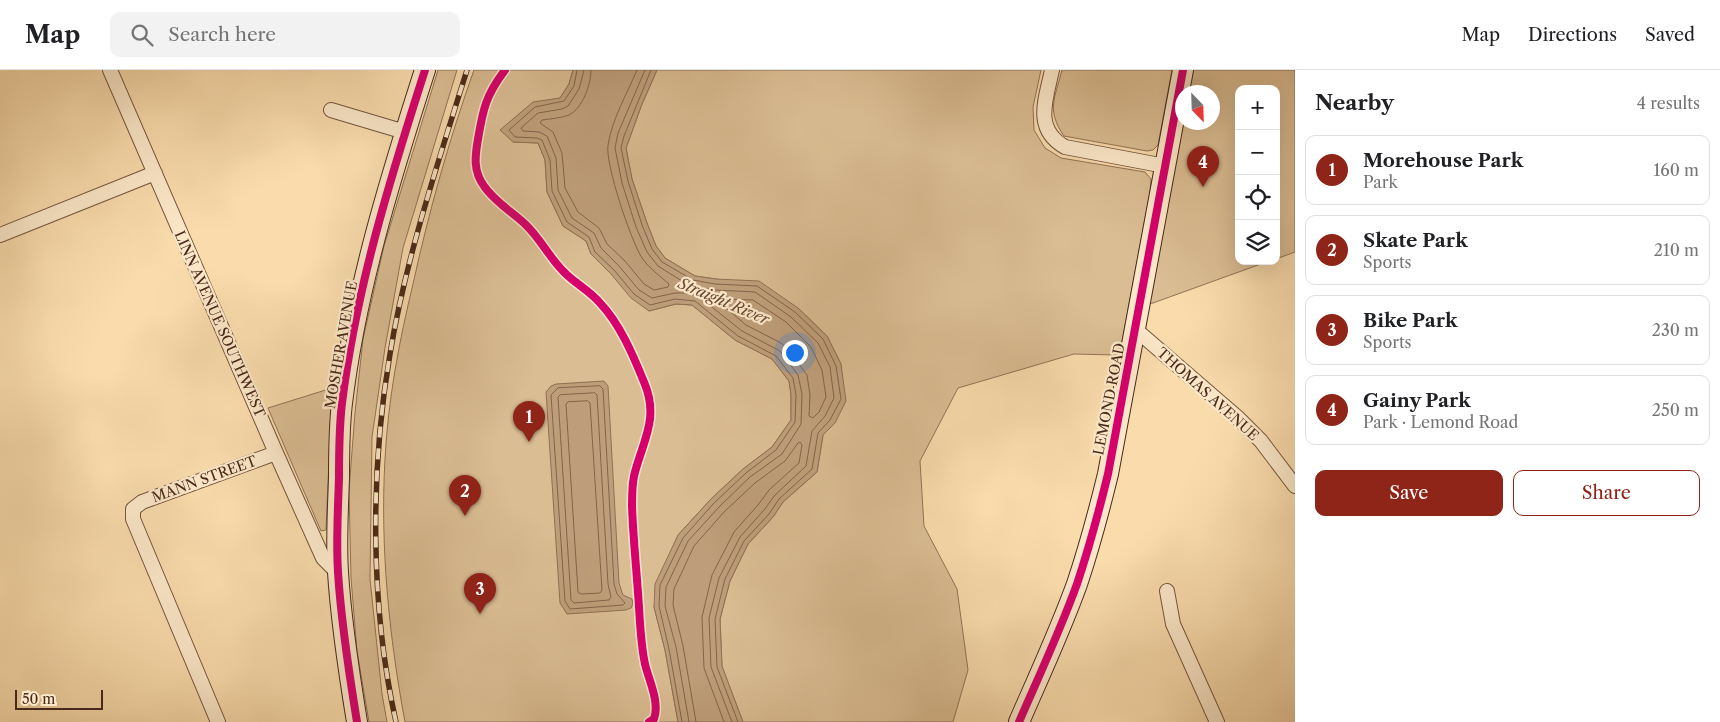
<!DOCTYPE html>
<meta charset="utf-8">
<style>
:root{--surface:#fff;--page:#f2f2f2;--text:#202124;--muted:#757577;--line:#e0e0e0;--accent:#8f2418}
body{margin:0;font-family:"Libre Caslon Text",serif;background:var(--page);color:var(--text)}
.controls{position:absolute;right:15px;top:15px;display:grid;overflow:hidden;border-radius:10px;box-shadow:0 5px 20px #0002}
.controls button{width:45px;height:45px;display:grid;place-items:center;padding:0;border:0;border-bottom:1px solid var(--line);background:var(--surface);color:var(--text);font:25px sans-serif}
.compass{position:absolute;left:1175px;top:15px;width:45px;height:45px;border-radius:50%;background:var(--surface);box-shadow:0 5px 20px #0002;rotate:157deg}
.scale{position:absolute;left:15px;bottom:12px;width:88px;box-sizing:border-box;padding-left:5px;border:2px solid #4a2819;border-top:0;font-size:14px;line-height:18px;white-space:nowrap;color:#4a2819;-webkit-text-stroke:4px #fbe8c9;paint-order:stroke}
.you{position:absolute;left:794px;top:282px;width:18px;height:18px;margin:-12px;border:4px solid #fff;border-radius:50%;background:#1a73e8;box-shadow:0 0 0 8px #1a73e833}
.badge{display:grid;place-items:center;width:32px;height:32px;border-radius:50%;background:var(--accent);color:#fff;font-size:16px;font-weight:700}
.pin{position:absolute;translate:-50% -41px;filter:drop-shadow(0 1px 2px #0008)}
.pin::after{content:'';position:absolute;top:26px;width:18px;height:15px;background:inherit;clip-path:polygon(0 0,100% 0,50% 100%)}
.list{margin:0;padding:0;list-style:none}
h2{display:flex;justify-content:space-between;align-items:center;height:65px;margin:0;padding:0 20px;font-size:21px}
h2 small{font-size:16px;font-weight:400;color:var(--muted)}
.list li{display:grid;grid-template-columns:32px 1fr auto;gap:15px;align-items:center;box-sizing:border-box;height:70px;margin:0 10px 10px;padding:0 10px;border:1px solid var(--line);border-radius:10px}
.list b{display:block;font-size:19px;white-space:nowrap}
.list p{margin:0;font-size:16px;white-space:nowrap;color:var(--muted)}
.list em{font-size:16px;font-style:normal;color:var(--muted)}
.actions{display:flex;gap:10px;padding:15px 20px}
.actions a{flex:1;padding:11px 0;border:1px solid var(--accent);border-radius:10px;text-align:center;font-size:18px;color:var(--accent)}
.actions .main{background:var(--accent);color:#fff}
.icon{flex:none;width:28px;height:28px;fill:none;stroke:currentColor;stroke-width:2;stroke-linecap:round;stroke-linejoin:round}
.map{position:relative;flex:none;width:1295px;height:652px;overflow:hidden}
header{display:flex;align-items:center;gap:30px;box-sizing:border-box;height:70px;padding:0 25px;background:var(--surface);border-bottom:1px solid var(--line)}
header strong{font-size:24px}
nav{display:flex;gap:28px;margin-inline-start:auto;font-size:18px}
.search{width:350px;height:45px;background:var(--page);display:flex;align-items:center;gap:12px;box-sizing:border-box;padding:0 18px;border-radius:10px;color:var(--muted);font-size:19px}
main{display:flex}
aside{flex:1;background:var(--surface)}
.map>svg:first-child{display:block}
.green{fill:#dbbd93;stroke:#927256}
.water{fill:#be9e7a;stroke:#906f53}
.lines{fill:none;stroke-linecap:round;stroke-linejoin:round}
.shore{stroke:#84634a;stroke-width:1}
.street-casing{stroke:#76553e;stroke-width:16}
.secondary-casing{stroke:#4a2819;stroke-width:22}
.street{stroke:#fbe8c9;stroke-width:14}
.secondary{stroke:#fbe8c9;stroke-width:20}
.rail-casing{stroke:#4a2819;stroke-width:5.5}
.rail{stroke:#fbe8c9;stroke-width:4;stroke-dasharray:11;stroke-linecap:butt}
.cycleway-casing{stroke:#fbe8c9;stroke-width:11}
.cycleway{stroke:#d6006c;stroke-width:8}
.labels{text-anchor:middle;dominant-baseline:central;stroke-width:4.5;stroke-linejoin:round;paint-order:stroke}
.street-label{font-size:14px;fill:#4a2819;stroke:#fbe8c9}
.water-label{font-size:15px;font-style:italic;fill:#674631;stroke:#fbe8c9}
</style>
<header>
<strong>Map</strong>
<div class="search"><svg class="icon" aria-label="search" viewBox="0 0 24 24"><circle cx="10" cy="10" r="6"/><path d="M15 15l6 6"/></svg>Search here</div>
<nav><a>Map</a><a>Directions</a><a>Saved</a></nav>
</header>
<main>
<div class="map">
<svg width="1295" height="652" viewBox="0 0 1295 652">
<rect width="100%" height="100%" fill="#f9dbac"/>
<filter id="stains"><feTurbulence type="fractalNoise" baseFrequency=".004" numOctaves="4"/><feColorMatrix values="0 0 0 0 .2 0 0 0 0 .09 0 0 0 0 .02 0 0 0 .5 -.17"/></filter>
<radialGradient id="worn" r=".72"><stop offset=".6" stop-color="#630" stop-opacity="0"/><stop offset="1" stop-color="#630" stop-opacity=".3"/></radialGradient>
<path class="green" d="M 438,0 L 457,0 L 403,178 L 385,278 L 372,367 L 370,509 L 382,624 L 387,652 L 369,652 L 357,581 L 351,508 L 349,420 L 355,343 L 363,269 L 384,176 Z
M 474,0 L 573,0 L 569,14 L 560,28 L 533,33 L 501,60 L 513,72 L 538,73 L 545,90 L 547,122 L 563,156 L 586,171 L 591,184 L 649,241 L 676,234 L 692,235 L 735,270 L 772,289 L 789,311 L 791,325 L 791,350 L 772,377 L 743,399 L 711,429 L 678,465 L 654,537 L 665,580 L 678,652 L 405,652 C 389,566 380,476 385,389 C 388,330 399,272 413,214 C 429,141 449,70 474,0 Z
M 657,0 L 1041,0 L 1033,37 L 1034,60 L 1045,78 L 1061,88 L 1145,102 L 1151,109 L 1150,122 L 1120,282 L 1116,285 L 1074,284 L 958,318 L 920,391 L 924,456 L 957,519 L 968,600 L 953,652 L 743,652 L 722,597 L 720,549 L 730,511 L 748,474 L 773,447 L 783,432 L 817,402 L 823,365 L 835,353 L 841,294 L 827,266 L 798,238 L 716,209 L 695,206 L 665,188 L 656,176 L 647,153 L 632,109 L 626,78 L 642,34 Z
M 1062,0 L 1172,0 L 1158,75 L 1153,80 L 1147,81 L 1064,66 C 1046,40 1055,28 1062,0 Z
M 1189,0 L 1295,0 L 1295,182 L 1276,189 L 1276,19 L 1239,19 L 1239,191 L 1269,191 L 1153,233 L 1146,234 L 1182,52 L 1212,52 L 1212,22 L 1185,22 Z
M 332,318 L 326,460 L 321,461 L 268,338 Z"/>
<path class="water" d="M 573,0 L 657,0 L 642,34 L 626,78 L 632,109 L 647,153 L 656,176 L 665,188 L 695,206 L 716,209 L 759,211 L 798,238 L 827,266 L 841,294 L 846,331 L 835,353 L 823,365 L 817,402 L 783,432 L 773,447 L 748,474 L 730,511 L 720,549 L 722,596 L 743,652 L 678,652 L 665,580 L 654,537 L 655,514 L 678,465 L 711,429 L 743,399 L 772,377 L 791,350 L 791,325 L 789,311 L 772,289 L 735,270 L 692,235 L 676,234 L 649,241 L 631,228 L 611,204 L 591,184 L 586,171 L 563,156 L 547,122 L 545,90 L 538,73 L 513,72 L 500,60 L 533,32 L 560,28 L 569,14 Z
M 604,311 L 608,316 L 619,513 L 623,525 L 632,529 L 633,534 L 631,538 L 626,540 L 567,544 L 560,533 L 546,322 L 551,316 L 556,314 Z"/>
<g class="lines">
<path class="shore" d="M 577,0 L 574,16 L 564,31 L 535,37 L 509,60 L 515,67 L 537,68 L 542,70 L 550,90 L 552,121 L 567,152 L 589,167 L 595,182 L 614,200 L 634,224 L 650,235 L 675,229 L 695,231 L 738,266 L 776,286 L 793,308 L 796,325 L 795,352 L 776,380 L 746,403 L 714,433 L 683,468 L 660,515 L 659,536 L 669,579 L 682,652
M 584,0 L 579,19 L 568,36 L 562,39 L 538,43 L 521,58 L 523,61 L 539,62 L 547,66 L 556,88 L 558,120 L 572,148 L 594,163 L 601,178 L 619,196 L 639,220 L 652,228 L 675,223 L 692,223 L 698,226 L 742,261 L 780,281 L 798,305 L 802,324 L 801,354 L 782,384 L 750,407 L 719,437 L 688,471 L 666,517 L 665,536 L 676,577 L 689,652
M 591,0 C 591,14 583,38 569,45 C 561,48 550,49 542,50 L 540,53 L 553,62 L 562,83 L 565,118 L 578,142 L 599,158 L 607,174 L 625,191 L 644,214 L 654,220 L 668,217 L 669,214 C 659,205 650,199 642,188 C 631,171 605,94 608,75 C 612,49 627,24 637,0
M 645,0 L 618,63 L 615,78 L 622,113 L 636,157 L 647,182 L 658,196 L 690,216 L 715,220 L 755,222 L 791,247 L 818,273 L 830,297 L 834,328 L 825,346 L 812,361 L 806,396 L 775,425 L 764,440 L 740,467 L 719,508 L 709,548 L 711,597 L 732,652
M 651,0 L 624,66 L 621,78 L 628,111 L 642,155 L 652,179 L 662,192 L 693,210 L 715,214 L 757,216 L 795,242 L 823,269 L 836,296 L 841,329 L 830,350 L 818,363 L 812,399 L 779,429 L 769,444 L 744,471 L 725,509 L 715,549 L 717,597 L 738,652
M 720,229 L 753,230 L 786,252 L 811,277 L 822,300 L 826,327 L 819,342 L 813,348 L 809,346 L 810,325 L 807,305 L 787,278 L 781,273 L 746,255 L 719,232 Z
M 600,316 L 603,319 L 614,514 L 617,524 L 625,533 L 623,535 L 570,539 L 565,531 L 551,325 L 558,318 Z
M 595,323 L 597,325 L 608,514 L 611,527 L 609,530 L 574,533 L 571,530 L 558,327 L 560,325 Z
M 588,331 L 590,333 L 602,520 L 600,523 L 581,524 L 578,522 L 566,334 L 568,332 Z
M 696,652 L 683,576 L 673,535 L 674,519 L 694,476 L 724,442 L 755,413 L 785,391 L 798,373 L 800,372 L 802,375 L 799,393 L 769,420 L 758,435 L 734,462 L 712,505 L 702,547 L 704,598 L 724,652"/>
<defs>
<path id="street" d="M 110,0 L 276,383 L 323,488 L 338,503
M 1052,0 C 1046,29 1033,59 1065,77 L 1165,96
M 331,40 L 405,62
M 0,165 L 155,103
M 1135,259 L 1237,347 L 1261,371 L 1295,416
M 1167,521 L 1173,554 L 1217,652
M 218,652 L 133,449 L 133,439 L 142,432 L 276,383"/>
<path id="secondary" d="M 357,652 C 349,603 341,552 338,502 C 336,471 338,439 339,408 C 339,383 339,358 342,333 C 356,219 390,109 425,0
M 1019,652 C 1039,606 1060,561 1077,514 C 1089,478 1099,441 1108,404 L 1183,0"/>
</defs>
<use href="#street" class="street-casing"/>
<use href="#secondary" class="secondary-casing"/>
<use href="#street" class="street"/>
<use href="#secondary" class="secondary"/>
<defs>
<path id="rail" d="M 396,652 C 370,536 370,401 390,284 C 406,187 438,93 467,0"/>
</defs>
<use href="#rail" class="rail-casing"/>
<use href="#rail" class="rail"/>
<defs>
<path id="cycleway" d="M 505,0 C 486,25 483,39 478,69 C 475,86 473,101 484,116 C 494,131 512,142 525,154 C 540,168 549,187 563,201 C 574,213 589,220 600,233 C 620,254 633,285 644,312 C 660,349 642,372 634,406 C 632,416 632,426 632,436 C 633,465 636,494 638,523 C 640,547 640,571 645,594 C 649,611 660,632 654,649 L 649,652
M 357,652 C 349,603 341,552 338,502 C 336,471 338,439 339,408 C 339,383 339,358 342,333 C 356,219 390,109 425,0
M 1019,652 C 1039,606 1060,561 1077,514 C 1089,478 1099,441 1108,404 L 1183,0"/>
</defs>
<use href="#cycleway" class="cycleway-casing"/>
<use href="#cycleway" class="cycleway"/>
</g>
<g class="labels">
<g class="street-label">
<text transform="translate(220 254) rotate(66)">LINN AVENUE SOUTHWEST</text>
<text transform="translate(341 275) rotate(-80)">MOSHER AVENUE</text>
<text transform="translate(1208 324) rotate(42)">THOMAS AVENUE</text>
<text transform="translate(1109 329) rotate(-79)">LEMOND ROAD</text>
<text transform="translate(204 409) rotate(-20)">MANN STREET</text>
</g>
<g class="water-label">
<text transform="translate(724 231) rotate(23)">Straight River</text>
</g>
</g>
<rect width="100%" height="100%" filter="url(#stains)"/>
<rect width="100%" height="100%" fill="url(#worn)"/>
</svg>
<div class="controls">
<button>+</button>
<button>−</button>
<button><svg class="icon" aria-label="locate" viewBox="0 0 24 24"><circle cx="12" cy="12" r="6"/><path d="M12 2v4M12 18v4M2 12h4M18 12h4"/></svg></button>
<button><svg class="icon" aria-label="layers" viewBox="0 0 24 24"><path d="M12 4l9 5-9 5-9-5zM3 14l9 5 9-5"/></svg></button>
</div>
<svg class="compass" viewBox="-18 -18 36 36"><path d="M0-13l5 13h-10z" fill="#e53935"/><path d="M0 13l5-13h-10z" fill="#757577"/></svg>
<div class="scale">50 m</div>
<div class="you"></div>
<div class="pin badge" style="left:529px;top:372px">1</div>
<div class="pin badge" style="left:465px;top:446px">2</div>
<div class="pin badge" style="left:480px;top:544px">3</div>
<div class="pin badge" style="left:1203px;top:117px">4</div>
</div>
<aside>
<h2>Nearby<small>4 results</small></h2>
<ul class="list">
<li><span class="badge">1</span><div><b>Morehouse Park</b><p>Park</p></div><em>160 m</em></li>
<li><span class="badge">2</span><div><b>Skate Park</b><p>Sports</p></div><em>210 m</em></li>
<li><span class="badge">3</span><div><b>Bike Park</b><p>Sports</p></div><em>230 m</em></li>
<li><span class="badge">4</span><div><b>Gainy Park</b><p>Park · Lemond Road</p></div><em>250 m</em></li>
</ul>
<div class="actions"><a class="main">Save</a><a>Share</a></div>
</aside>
</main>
